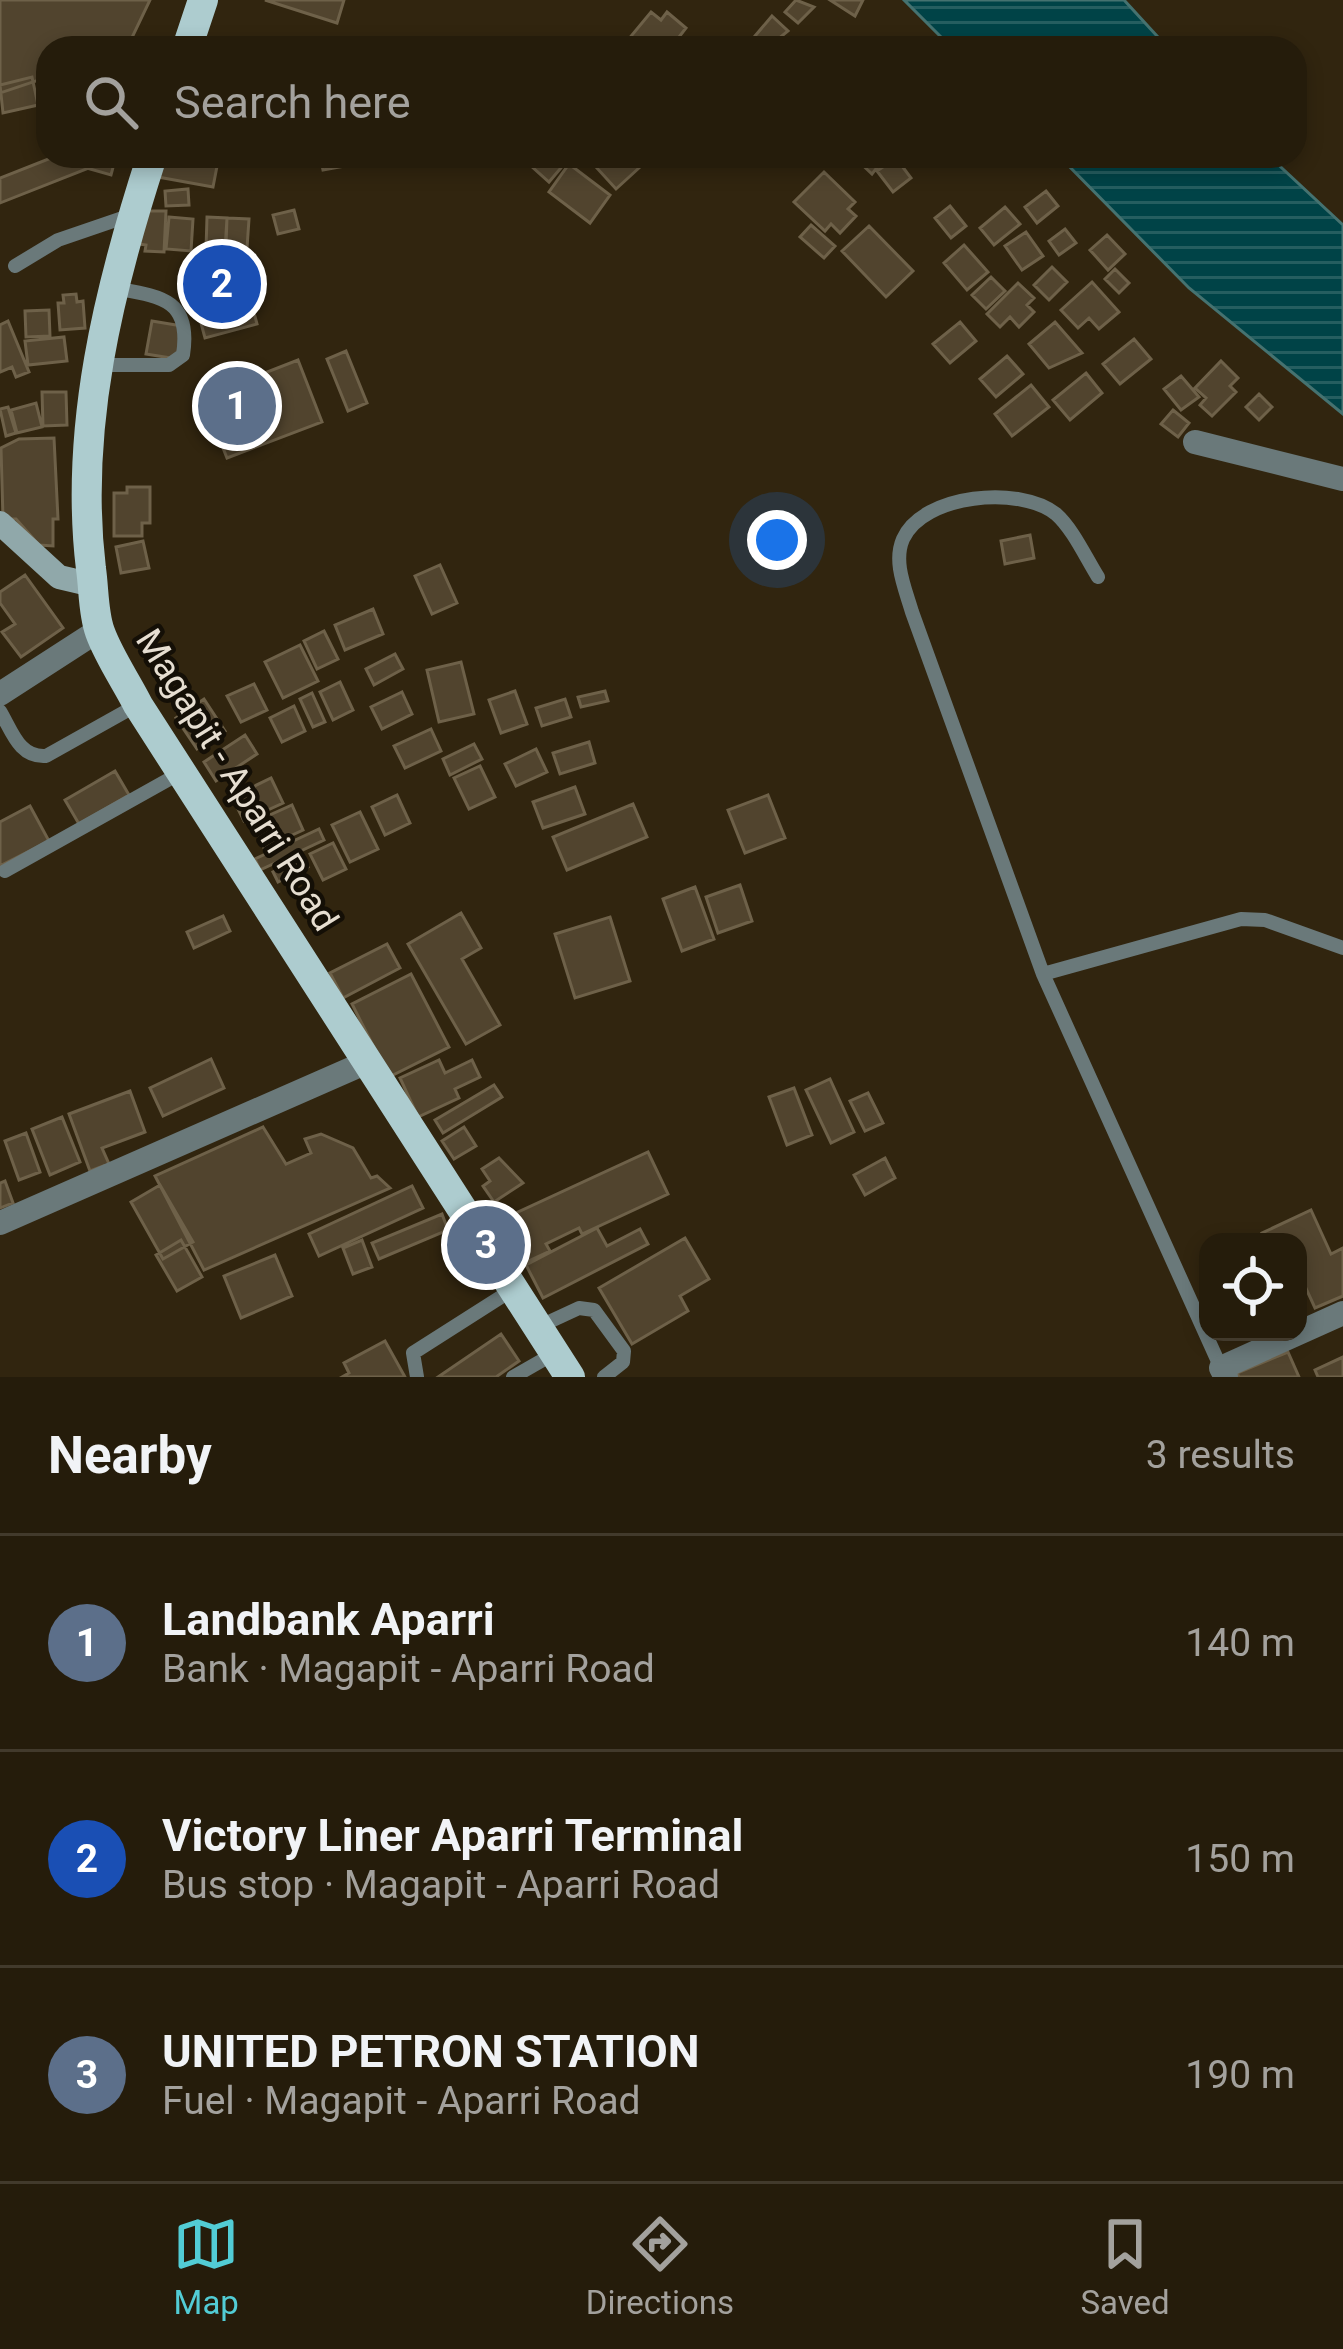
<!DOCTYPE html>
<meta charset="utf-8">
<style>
:root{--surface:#251c0b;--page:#312919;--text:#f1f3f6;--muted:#a3a19d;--line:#423a2c;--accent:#52ccd5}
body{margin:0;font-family:Roboto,sans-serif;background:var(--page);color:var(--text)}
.controls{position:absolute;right:36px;bottom:36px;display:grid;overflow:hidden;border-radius:24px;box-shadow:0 6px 18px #0003}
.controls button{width:108px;height:108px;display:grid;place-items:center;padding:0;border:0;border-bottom:3px solid var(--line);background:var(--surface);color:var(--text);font:60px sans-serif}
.you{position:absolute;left:777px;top:540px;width:42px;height:42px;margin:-30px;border:9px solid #fff;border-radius:50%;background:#1a73e8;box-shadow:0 0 0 18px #1a73e833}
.badge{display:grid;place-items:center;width:78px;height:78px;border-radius:50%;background:var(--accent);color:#fff;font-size:39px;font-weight:700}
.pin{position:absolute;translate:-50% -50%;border:6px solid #fff;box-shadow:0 3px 12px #0006}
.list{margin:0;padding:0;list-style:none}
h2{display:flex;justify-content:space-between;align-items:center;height:156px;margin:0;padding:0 48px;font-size:51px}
h2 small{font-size:39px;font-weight:400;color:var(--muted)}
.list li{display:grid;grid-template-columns:78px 1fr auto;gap:36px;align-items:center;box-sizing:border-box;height:216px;padding:0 48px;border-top:3px solid var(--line)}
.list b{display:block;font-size:45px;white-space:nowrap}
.list p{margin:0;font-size:39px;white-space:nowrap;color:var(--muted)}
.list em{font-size:39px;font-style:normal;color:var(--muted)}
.icon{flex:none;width:66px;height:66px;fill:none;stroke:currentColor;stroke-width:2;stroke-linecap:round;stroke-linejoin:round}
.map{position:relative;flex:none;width:1343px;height:1377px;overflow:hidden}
.search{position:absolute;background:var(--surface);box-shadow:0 6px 18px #0003;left:36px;right:36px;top:36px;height:132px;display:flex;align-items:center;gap:30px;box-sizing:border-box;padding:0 42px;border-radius:36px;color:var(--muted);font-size:45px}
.sheet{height:804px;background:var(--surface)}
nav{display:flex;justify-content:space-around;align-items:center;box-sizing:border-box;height:168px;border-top:3px solid var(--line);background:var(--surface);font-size:33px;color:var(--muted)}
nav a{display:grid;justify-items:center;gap:6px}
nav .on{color:var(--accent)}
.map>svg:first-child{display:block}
.water{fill:url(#water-rules);stroke:#457270;stroke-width:3}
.building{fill:#51442e;stroke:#6e6149;stroke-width:3}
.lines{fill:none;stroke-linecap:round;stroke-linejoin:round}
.lane{stroke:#6a797a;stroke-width:14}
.street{stroke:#6a797a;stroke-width:24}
.secondary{stroke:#90a8aa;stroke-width:24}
.primary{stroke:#adcccf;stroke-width:30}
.labels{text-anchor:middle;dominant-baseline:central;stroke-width:9;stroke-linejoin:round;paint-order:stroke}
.street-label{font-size:36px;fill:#e6ded1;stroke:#140f06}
</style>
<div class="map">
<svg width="1343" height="1377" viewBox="0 0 1343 1377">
<defs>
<pattern id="water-rules" width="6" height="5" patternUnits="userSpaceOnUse" patternTransform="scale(3)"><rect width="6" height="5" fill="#004347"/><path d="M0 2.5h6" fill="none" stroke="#255e60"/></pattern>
</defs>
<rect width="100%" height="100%" fill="#31250f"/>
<path class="water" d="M 904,0 L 1124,0 L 1168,48 L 952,48 Z
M 1059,156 L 1269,156 L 1343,225 L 1343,414 L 1189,288 Z"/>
<path class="building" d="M 0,0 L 150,0 L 127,48 L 48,48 L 48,77 L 0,93 Z
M 265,0 L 344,0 L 337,23 Z
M 796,0 L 814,7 L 798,23 L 785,12 Z
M 830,0 L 863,0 L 855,16 Z
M 651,12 L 661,20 L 667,12 L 686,28 L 679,37 L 688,44 L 685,48 L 635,48 L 627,41 Z
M 772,16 L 788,31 L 767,48 L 755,36 Z
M 32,77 L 38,105 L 3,113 L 0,85 Z
M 56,156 L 84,156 L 89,168 L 0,203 L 0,178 Z
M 94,156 L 115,160 L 111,175 L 90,169 Z
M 162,156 L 219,156 L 213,187 L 158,177 Z
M 320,156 L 348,156 L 350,165 L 323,170 Z
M 520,156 L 571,156 L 549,182 Z
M 586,156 L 652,156 L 616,189 Z
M 853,156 L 886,156 L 872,174 Z
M 896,158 L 911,178 L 893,192 L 877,171 Z
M 569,164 L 610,195 L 590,223 L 549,192 Z
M 824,172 L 855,202 L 848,209 L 856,216 L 840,233 L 831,224 L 825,231 L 794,202 Z
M 188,189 L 189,205 L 166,206 L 165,191 Z
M 1046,191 L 1058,206 L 1037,223 L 1025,207 Z
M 950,206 L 966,226 L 951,238 L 935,218 Z
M 1005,207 L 1020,224 L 994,245 L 980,228 Z
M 294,210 L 299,229 L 278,234 L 273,215 Z
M 147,211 L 166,211 L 164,252 L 145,251 L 146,245 L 139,244 Z
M 169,217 L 193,219 L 191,251 L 166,249 Z
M 207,217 L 227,218 L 225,250 L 206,249 Z
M 227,218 L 249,219 L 247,248 L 226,246 Z
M 811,225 L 835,246 L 824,258 L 800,237 Z
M 869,226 L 913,271 L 886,297 L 842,251 Z
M 1065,229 L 1076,243 L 1059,255 L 1049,241 Z
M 1026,232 L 1043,256 L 1022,270 L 1005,246 Z
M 1107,235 L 1125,254 L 1108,270 L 1090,250 Z
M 964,245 L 988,272 L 967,290 L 944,263 Z
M 1052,267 L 1067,282 L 1049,300 L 1034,285 Z
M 1115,269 L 1129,283 L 1119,293 L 1105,279 Z
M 991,277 L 1005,291 L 986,309 L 972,295 Z
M 1092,282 L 1119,312 L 1099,329 L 1089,318 L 1078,328 L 1061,310 Z
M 1018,283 L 1034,298 L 1027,305 L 1034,312 L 1019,327 L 1010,317 L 1000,327 L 987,314 Z
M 247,286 L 257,324 L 205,338 L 195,301 Z
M 76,294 L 77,302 L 83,301 L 85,328 L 60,330 L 58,303 L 64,303 L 63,295 Z
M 49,310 L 50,336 L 26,337 L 25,311 Z
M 8,321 L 29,372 L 16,377 L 12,367 L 0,372 L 0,325 Z
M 152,321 L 182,326 L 177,359 L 146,354 Z
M 960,322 L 976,341 L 950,363 L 933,344 Z
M 1055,322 L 1082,353 L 1049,368 L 1029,344 Z
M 64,337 L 67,361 L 28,365 L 25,341 Z
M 1134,339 L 1151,359 L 1120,384 L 1103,364 Z
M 346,351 L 367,403 L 348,411 L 327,359 Z
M 1007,356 L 1023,374 L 996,397 L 980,379 Z
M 298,360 L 322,422 L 227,458 L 203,397 Z
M 1221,361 L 1238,378 L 1230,386 L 1236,392 L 1212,416 L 1200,405 L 1206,398 L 1195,388 Z
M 1086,373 L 1102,393 L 1070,420 L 1053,400 Z
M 1181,376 L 1199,397 L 1181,410 L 1164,389 Z
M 1031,385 L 1049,407 L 1012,436 L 995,414 Z
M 42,392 L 66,392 L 67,425 L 43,426 Z
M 1259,394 L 1272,407 L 1259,420 L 1246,407 Z
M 36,403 L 42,427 L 17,433 L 11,410 Z
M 8,407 L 16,433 L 6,436 L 0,409 Z
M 1173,410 L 1189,423 L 1178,437 L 1161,424 Z
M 54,438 L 58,519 L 53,519 L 53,546 L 39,545 L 16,519 L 3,519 L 1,448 L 19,439 Z
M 127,487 L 150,487 L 150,523 L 142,523 L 142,536 L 114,536 L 114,493 L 127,493 Z
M 1030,535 L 1034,558 L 1005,564 L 1001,541 Z
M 143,541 L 149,568 L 121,573 L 116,547 Z
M 440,565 L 457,603 L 432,614 L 415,576 Z
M 25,575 L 63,628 L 21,657 L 2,632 L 15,624 L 0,603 L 0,592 Z
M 373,609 L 383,634 L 345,650 L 335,625 Z
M 324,631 L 338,659 L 317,669 L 304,641 Z
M 300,645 L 318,681 L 283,698 L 265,662 Z
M 395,654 L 403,669 L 374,685 L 366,669 Z
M 461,662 L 474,714 L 439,722 L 427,670 Z
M 340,682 L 353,710 L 333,720 L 320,692 Z
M 254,684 L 267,710 L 241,722 L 227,696 Z
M 515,691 L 527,724 L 501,733 L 489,700 Z
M 605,691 L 608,701 L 581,707 L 578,697 Z
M 402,692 L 412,714 L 382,729 L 371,707 Z
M 312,693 L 325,722 L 313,727 L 300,699 Z
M 204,699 L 225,731 L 197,749 L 176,718 Z
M 565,699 L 571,717 L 542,726 L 536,708 Z
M 294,706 L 305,731 L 282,742 L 270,718 Z
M 431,729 L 441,751 L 405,768 L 394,746 Z
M 245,735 L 257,754 L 216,781 L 204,762 Z
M 589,742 L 595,763 L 560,774 L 553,753 Z
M 474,744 L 482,759 L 450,775 L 443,759 Z
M 536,749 L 547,772 L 516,786 L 505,764 Z
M 480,766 L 495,797 L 469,809 L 454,778 Z
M 115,771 L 129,795 L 79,824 L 65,800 Z
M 271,778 L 283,803 L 244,821 L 232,797 Z
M 575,787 L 585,814 L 543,828 L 533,802 Z
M 397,795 L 410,823 L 385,835 L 372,807 Z
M 768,795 L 785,838 L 745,853 L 728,810 Z
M 633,804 L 647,837 L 567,870 L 553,837 Z
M 292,805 L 303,830 L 264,848 L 252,823 Z
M 30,806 L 49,841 L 0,866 L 0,822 Z
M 360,812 L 378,849 L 350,862 L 332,825 Z
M 319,829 L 324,840 L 260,870 L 255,859 Z
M 333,843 L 346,869 L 323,880 L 310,854 Z
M 304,857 L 308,867 L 278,882 L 273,872 Z
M 740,885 L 752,921 L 718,933 L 706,897 Z
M 695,887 L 714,939 L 682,951 L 663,899 Z
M 461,913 L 481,948 L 462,959 L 500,1025 L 466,1044 L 408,944 Z
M 223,916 L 230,931 L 194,948 L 187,932 Z
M 610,917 L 630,981 L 575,998 L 555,934 Z
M 387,944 L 400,968 L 343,998 L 330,973 Z
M 411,974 L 449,1047 L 389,1077 L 352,1004 Z
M 211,1059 L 224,1088 L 163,1116 L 150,1088 Z
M 439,1060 L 445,1073 L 472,1060 L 480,1077 L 455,1089 L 459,1098 L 418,1117 L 400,1078 Z
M 830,1079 L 854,1132 L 831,1143 L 806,1090 Z
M 494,1085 L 502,1097 L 443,1133 L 435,1120 Z
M 794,1088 L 812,1135 L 787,1145 L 769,1097 Z
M 130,1091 L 145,1132 L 102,1148 L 109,1164 L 90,1171 L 69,1114 Z
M 868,1093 L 883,1123 L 865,1131 L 850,1101 Z
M 62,1117 L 80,1162 L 50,1175 L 32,1129 Z
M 263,1127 L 286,1164 L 311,1153 L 305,1139 L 321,1134 L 353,1148 L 371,1178 L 377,1176 L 390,1188 L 204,1270 L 155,1176 Z
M 464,1127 L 476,1146 L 454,1159 L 442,1141 Z
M 26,1133 L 40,1172 L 19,1180 L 5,1141 Z
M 648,1152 L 668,1194 L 582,1234 L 579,1228 L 546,1244 L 550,1251 L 524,1263 L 503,1219 Z
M 499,1158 L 523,1183 L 494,1202 L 483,1186 L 490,1181 L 482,1169 Z
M 885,1158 L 895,1178 L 865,1195 L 854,1175 Z
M 5,1181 L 13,1203 L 0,1208 L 0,1183 Z
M 160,1185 L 193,1242 L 163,1259 L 131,1202 Z
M 412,1186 L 423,1208 L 319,1256 L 309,1234 Z
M 1311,1210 L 1331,1254 L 1343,1248 L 1343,1296 L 1315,1308 L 1298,1271 L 1298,1242 L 1266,1242 L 1262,1233 Z
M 442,1214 L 448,1230 L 379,1259 L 372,1243 Z
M 597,1228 L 607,1246 L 640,1229 L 648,1244 L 543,1298 L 526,1265 Z
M 685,1238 L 709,1279 L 680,1296 L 688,1311 L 632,1344 L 599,1288 Z
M 181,1240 L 202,1277 L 177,1291 L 156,1255 Z
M 362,1240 L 372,1267 L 353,1274 L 343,1248 Z
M 275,1255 L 292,1296 L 241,1318 L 224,1276 Z
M 501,1334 L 519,1361 L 496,1377 L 438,1377 Z
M 385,1341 L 405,1377 L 342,1377 L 349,1373 L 344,1363 Z
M 1288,1352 L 1299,1377 L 1239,1377 L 1237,1373 Z
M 1343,1357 L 1343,1377 L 1318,1377 L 1315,1370 Z"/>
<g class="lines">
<path class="lane" d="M 15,266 L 58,240 L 131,215
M 98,365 L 169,365 L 183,355 C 192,297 158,296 112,288
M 1098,577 C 1086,558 1073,529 1056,514 C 1020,485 923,494 903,539 C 893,562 905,588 912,612 L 1043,974 L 1221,1368
M 0,711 C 12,731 19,758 46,756 L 137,705
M 5,871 L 182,772
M 1043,974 L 1241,919 L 1265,920 L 1343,948
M 538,1327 L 579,1308 L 594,1310 L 624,1351 L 623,1362 L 604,1377
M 417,1377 L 413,1353 L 512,1290
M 513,1377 L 555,1353"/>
<path class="street" d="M 1195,442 L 1343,479
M 0,694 L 99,630
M 0,1223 L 367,1062
M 1226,1377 L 1221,1368 L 1343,1313"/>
<path class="secondary" d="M 0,523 L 59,577 L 93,585"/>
<path class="primary" d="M 187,48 L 203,0
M 152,156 C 109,288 74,429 91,569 C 94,589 93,613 100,632 C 109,657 126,681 138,705 L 570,1377"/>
</g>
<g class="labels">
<g class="street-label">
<text transform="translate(237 780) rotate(58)">Magapit - Aparri Road</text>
</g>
</g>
</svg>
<div class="controls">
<button><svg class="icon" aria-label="locate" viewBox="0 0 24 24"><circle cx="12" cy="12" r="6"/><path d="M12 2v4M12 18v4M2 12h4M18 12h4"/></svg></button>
</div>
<div class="you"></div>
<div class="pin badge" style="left:237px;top:406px;background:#5c6f8a">1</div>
<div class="pin badge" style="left:222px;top:284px;background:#1a4fb4">2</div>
<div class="pin badge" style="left:486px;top:1245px;background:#5c6f8a">3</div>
<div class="search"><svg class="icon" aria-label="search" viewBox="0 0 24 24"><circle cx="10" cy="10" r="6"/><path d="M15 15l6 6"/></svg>Search here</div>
</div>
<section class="sheet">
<h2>Nearby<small>3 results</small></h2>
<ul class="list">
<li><span class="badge" style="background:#5c6f8a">1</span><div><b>Landbank Aparri</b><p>Bank · Magapit - Aparri Road</p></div><em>140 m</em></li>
<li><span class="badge" style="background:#1a4fb4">2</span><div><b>Victory Liner Aparri Terminal</b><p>Bus stop · Magapit - Aparri Road</p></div><em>150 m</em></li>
<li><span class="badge" style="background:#5c6f8a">3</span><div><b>UNITED PETRON STATION</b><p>Fuel · Magapit - Aparri Road</p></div><em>190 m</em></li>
</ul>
</section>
<nav>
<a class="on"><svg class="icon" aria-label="map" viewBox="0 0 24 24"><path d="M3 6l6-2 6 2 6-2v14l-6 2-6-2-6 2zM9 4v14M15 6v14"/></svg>Map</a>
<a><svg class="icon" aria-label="directions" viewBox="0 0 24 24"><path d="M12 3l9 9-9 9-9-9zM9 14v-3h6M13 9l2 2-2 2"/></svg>Directions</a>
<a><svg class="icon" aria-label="saved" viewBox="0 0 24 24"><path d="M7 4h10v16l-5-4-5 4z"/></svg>Saved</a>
</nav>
